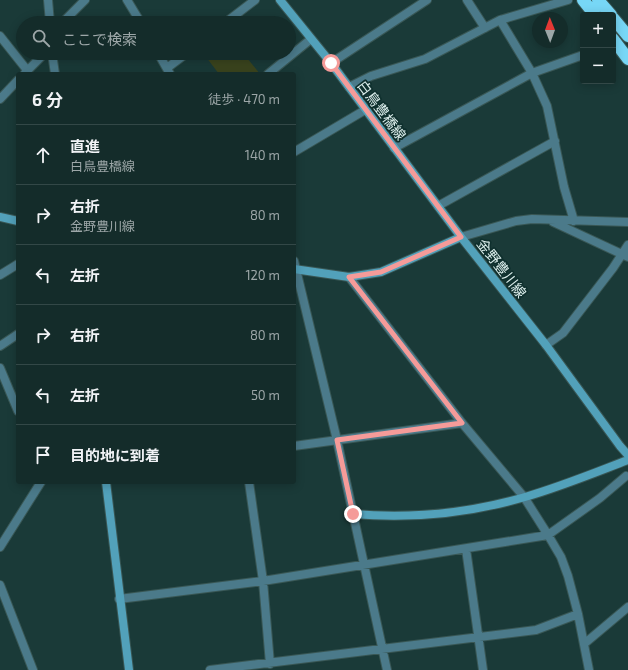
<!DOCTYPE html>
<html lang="ja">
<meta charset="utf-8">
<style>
:root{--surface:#142c2a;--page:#213836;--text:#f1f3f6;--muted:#9da7a8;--line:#334847}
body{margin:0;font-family:"Exo 2","Noto Sans JP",sans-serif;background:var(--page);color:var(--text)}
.controls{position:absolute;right:12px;top:12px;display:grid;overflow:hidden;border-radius:4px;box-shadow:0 2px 10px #0003}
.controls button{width:36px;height:36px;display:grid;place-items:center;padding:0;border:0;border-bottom:1px solid var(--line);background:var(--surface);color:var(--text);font:20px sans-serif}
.compass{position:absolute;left:532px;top:12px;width:36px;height:36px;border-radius:50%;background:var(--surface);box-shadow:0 2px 10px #0003;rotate:359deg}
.stop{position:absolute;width:12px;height:12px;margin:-9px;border:3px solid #f59b99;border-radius:50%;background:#fff}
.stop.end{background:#f59b99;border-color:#fff;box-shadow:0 1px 4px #0008}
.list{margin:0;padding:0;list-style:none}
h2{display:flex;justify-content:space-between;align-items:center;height:52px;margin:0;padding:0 16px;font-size:17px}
h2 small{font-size:13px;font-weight:400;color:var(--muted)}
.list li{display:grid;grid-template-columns:26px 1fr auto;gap:12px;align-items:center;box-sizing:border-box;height:60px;padding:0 16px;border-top:1px solid var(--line)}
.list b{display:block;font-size:15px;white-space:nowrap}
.list p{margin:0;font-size:13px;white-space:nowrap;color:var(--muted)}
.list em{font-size:13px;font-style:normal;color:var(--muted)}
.icon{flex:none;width:22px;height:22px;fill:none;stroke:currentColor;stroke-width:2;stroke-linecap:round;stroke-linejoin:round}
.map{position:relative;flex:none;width:628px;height:670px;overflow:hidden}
.search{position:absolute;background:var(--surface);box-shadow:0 2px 10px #0003;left:16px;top:16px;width:280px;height:44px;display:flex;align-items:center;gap:10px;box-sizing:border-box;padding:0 14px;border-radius:22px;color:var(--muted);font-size:15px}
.panel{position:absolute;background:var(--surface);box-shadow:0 2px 10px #0003;left:16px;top:72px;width:280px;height:412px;border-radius:4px}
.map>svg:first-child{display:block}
.green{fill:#3b451e}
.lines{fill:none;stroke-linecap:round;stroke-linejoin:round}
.street-casing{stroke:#395755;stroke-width:10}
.secondary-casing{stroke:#395755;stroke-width:10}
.highway-casing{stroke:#395755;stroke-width:14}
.street{stroke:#4b7a8a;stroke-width:8}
.secondary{stroke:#52a1ba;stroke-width:8}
.highway{stroke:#77d7f6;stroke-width:12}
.route{stroke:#f59b99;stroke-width:5}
.labels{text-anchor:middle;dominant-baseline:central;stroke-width:3.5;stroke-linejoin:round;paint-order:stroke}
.street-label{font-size:14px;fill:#def0ee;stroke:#0f302e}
</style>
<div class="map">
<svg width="628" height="670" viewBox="0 0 628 670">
<rect width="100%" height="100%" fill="#1a3a38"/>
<path class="green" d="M 203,53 L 243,53 L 260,74 L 219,74 Z"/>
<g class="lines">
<defs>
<path id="street" d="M 48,0 L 50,23
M 127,0 L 141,23
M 467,0 L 485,28
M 500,20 L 532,73 L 547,106 L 564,187 L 574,221
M 62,23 L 85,0
M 225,23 L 255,0
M 0,36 L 27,70
M 52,53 L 55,74
M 158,53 L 170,74
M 331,63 L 427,0
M 167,68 L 187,53
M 25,73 L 45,53
M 268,74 L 311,39
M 349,87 L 371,76 L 425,59 L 500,20 L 568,0
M 0,99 L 18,80
M 394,148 L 532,73 L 583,55
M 294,152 L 365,110
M 438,206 L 555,141
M 553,222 L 628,257
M 461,237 L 516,221 L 532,219 L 628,222
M 294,261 L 337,440 L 387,670
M 0,275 L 18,264
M 349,277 L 462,423 L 524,497 L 548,535 L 561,557 L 568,576 L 578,614 L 589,670
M 546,345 L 563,333 L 613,268 L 628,245
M 0,346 L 18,334
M 0,368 L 18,411
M 294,446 L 462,423
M 249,482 L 263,581 L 270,664
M 0,547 L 41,482
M 466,549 L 483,670
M 0,585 L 33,670
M 119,599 L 263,581 L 548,535 L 600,498 L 626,476
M 584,644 L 628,607
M 210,670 L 536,630 L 578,614"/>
<path id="secondary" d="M 280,0 L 331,63 L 461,237 L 546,345 L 620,446 L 628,455
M 0,217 L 18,221
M 294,269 L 349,277 L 381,272 L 461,237
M 106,482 L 129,670
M 353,514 C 410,519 470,513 525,497 C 560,487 594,473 628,460"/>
<path id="highway" d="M 583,0 L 595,15
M 598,0 L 611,15
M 613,18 L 628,36
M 613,39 L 628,59"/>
</defs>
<use href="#street" class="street-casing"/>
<use href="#secondary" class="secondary-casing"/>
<use href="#highway" class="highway-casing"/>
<use href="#street" class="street"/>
<use href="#secondary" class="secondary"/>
<use href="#highway" class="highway"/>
</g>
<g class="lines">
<path class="route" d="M 331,63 L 461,237 L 381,272 L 349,277 L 462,423 L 337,440 L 353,514"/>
</g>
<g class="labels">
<g class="street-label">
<text transform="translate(382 110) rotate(53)">白鳥豊橋線</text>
<text transform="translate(502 268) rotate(52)">金野豊川線</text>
</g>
</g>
</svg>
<div class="controls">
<button>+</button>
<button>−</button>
</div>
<svg class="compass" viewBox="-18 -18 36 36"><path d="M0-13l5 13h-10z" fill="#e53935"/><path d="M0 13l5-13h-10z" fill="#9da7a8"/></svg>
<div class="stop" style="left:331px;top:63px"></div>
<div class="stop end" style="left:353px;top:514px"></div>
<div class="search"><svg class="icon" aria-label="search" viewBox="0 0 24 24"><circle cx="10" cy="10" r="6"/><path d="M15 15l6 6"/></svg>ここで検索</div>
<section class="panel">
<h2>6 分<small>徒歩 · 470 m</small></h2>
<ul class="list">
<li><svg class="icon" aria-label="ahead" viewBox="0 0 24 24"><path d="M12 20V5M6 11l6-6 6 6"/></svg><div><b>直進</b><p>白鳥豊橋線</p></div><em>140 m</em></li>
<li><svg class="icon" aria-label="right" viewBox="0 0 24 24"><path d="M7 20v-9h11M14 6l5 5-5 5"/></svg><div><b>右折</b><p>金野豊川線</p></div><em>80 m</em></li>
<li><svg class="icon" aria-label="left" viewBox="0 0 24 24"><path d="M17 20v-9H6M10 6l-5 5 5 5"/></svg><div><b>左折</b></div><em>120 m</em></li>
<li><svg class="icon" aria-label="right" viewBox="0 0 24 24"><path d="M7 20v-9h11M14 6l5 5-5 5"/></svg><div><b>右折</b></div><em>80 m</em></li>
<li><svg class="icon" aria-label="left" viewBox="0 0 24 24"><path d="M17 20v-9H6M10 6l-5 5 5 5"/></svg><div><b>左折</b></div><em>50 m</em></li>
<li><svg class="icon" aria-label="arrive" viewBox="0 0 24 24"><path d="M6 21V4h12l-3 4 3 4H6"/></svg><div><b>目的地に到着</b></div></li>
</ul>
</section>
</div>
